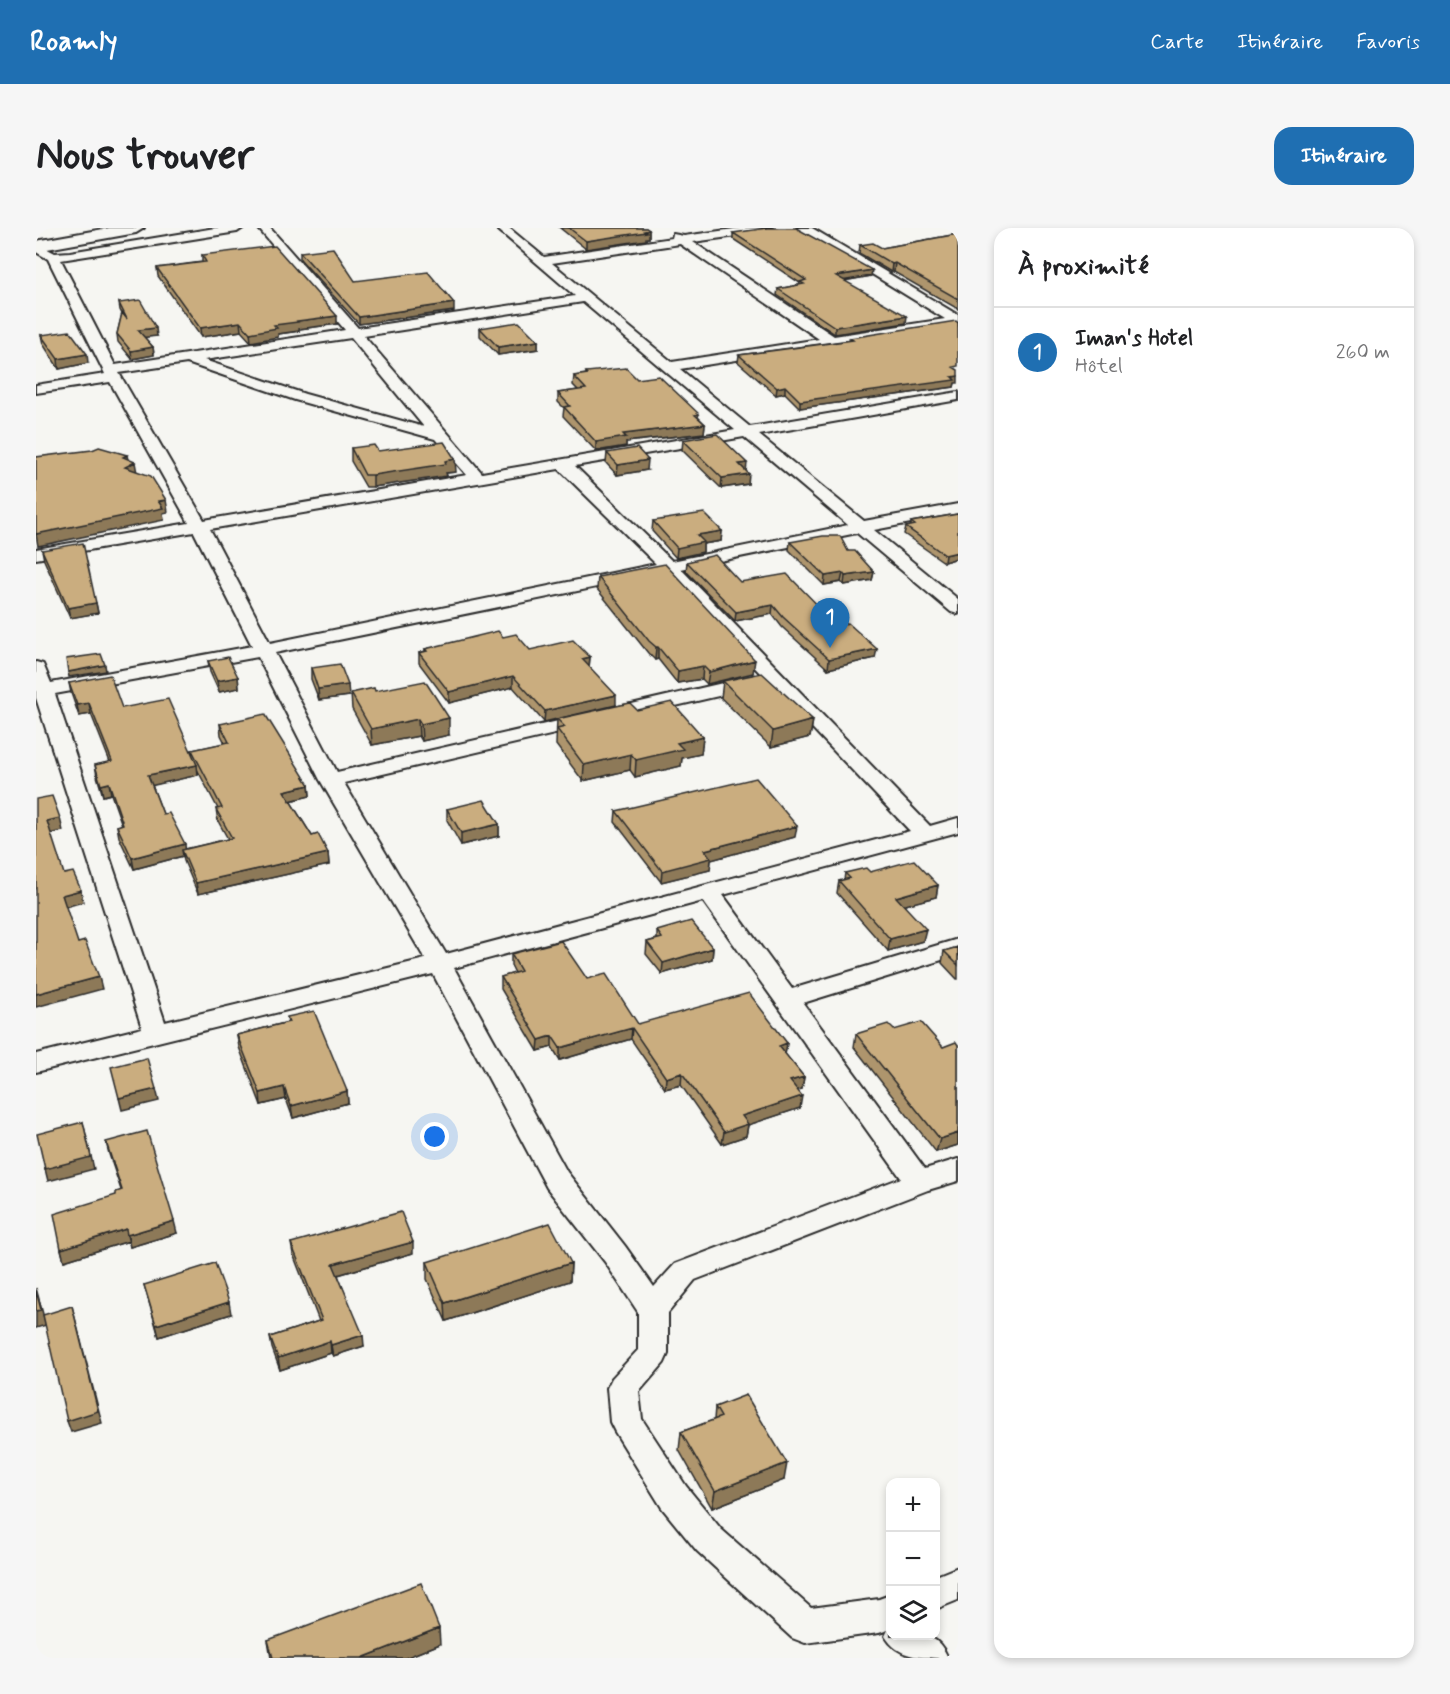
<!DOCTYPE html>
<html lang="fr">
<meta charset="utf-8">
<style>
:root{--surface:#fff;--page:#f6f6f6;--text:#202124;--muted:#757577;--line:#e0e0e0;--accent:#1f6fb2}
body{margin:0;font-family:Mynerve,sans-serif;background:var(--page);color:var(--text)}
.controls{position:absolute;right:18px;bottom:18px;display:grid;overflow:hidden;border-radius:12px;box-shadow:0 3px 9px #0003}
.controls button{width:54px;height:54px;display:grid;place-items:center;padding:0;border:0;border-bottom:2px solid var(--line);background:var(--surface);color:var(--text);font:30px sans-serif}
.you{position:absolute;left:399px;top:909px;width:21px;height:21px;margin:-15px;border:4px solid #fff;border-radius:50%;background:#1a73e8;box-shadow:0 0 0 9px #1a73e833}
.badge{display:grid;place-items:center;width:39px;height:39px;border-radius:50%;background:var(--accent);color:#fff;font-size:20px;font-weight:700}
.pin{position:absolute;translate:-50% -50px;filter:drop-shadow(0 2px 3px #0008)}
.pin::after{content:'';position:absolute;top:32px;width:21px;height:18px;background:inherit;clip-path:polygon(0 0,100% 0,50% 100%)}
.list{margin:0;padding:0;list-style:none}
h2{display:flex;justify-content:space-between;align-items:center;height:78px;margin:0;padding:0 24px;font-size:26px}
h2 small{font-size:20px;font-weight:400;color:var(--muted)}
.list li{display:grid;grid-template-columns:39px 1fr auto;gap:18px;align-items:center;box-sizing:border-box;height:90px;padding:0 24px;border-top:2px solid var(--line)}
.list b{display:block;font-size:22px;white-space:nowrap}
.list p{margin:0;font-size:20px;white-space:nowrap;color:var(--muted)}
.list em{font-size:20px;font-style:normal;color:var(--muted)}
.icon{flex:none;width:33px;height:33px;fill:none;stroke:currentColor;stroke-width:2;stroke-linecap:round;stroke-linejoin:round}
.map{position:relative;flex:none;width:922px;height:1430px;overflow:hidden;border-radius:18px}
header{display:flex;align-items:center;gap:36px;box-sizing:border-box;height:84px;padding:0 30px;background:var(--accent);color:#fff}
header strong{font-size:28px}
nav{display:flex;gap:33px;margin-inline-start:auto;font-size:21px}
.intro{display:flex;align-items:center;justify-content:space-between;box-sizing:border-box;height:144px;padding:0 36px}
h1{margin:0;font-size:42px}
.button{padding:15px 27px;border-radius:18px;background:var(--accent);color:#fff;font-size:21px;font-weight:700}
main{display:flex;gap:36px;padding:0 36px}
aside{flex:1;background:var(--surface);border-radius:18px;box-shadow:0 3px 9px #0003}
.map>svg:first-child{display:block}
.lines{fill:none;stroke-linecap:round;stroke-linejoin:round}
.minor-casing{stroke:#2b2b2b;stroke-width:4}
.major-casing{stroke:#2b2b2b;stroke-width:4}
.minor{fill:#f6f6f2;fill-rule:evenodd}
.major{fill:#f6f6f2;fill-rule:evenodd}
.wall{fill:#ae956d;stroke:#2b2b2b;stroke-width:1.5;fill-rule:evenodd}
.shaded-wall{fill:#8d7959;stroke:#2b2b2b;stroke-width:1.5}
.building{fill:#caad7f;stroke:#2b2b2b;stroke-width:1.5}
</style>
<header>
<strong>Roamly</strong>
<nav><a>Carte</a><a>Itinéraire</a><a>Favoris</a></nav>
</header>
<div class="intro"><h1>Nous trouver</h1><a class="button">Itinéraire</a></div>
<main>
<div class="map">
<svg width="922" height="1430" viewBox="0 0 922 1430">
<rect width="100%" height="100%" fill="#f6f6f2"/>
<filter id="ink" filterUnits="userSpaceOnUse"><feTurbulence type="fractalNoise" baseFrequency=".0167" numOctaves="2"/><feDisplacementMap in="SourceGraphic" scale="12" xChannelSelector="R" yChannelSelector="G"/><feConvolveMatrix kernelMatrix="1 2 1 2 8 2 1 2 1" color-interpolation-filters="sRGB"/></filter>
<g filter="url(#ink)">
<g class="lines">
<defs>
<path id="minor" d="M 179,0 L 207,0 L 201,4 L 25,32 L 79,137 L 309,102 L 222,0 L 234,0 L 322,100 L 539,68 L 460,0 L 473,0 L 508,29 L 636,10 L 637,6 L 648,8 L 705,0 L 736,0 L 730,4 L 657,14 L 798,108 L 909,91 L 761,0 L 776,0 L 922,87 L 922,97 L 644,141 L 714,199 L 922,164 L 922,172 L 723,207 L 828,293 L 922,276 L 922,286 L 838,302 L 922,371 L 922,386 L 915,384 L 821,305 L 645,341 L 894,598 L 922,590 L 922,604 L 687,667 L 756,761 L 922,711 L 922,727 L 767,775 L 889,941 L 922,931 L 922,953 L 892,962 L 659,1052 L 632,1085 L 632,1126 L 628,1135 L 603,1164 L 606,1191 L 650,1258 L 685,1301 L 775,1380 L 843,1371 L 854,1367 L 854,1408 C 882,1408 900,1401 912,1430 C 884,1430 862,1430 849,1408 L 852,1402 L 843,1405 L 769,1415 L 756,1410 L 661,1323 L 626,1280 L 579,1204 L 574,1194 L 571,1160 L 576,1150 L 602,1122 L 602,1084 L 569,1034 L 511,960 L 397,746 L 0,844 L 0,826 L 106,800 L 0,470 L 0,434 L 7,436 L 15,455 L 216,418 L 158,304 L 0,331 L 0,321 L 153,295 L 74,154 L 0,165 L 0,157 L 69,146 L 12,31 L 0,24 L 0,15 L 19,25 L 34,24 ZM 644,16 L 783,111 L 636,134 L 516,35 ZM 547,74 L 699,202 L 446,245 L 328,108 ZM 315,110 L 388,199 L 269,166 L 168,132 ZM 151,135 L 259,172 L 399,211 L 431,247 L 168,292 L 83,145 ZM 708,209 L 812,297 L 636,333 L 539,238 ZM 523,241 L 620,336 L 234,415 L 174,301 ZM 629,345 L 874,603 L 410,726 L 308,555 L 717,460 L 724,458 L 727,454 L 724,450 L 717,448 L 301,544 L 239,425 ZM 222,429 L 284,552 L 389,731 L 129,794 L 19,466 ZM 667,673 L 865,950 L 639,1036 L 618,1059 L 589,1018 L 531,944 L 418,740 Z
M 922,1339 L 922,1372 L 900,1381 L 900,1348 Z"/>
<path id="major" d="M 73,0 L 108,0 L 100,5 L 0,23 L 0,13 Z"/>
</defs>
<use href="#minor" class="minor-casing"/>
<use href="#major" class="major-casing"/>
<use href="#minor" class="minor"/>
<use href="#major" class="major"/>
</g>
<path class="wall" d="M 524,0 L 610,0 L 613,2 L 613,10 L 610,10 L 610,12 L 550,21 Z
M 697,5 L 835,48 L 808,53 L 870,95 L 799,106 L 741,67 L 742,61 L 763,57 L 764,55 L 697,11 Z
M 922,6 L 922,81 L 858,44 L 855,44 L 823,25 L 824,17 L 846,20 Z
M 264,24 L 319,53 L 418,83 L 323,96 L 264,31 Z
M 166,27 L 301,96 L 263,101 L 263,103 L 242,106 L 242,109 L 215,114 L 205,103 L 165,109 L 122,48 L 121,40 L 166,34 Z
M 83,75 L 121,108 L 108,109 L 117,119 L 118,127 L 96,131 L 82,114 L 81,106 L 86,86 L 84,82 Z
M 444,100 L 502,113 L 502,121 L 462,127 L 444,108 Z
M 5,107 L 52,135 L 23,141 L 7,116 Z
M 814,110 L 919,155 L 918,159 L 764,180 L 749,165 L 740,167 L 702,134 L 703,127 L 814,112 Z
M 550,144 L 601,151 L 663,186 L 662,189 L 669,196 L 668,205 L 590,214 L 590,218 L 560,223 L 527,188 L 528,180 L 522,174 L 522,165 L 542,162 L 537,157 L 538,148 L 550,146 Z
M 647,212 L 710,243 L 712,256 L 685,260 L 646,222 Z
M 315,220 L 342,223 L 420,244 L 410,245 L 411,248 L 337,259 L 330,259 L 315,233 Z
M 571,225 L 611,242 L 581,247 L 570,235 Z
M 922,286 L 922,330 L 908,334 L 868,306 L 870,299 L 875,298 L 875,294 Z
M 617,293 L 686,303 L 685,313 L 667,316 L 667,324 L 640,330 L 616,303 Z
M 754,314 L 812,323 L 838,344 L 836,352 L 808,357 L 805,354 L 788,357 L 753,322 Z
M 6,322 L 60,375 L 62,385 L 34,390 L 8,332 Z
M 651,334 L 704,354 L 802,398 L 839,430 L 792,441 L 746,399 L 736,386 L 699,393 L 650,343 Z
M 562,349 L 717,445 L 671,456 L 666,451 L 641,455 L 622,431 L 619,432 L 612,425 L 561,361 Z
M 467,409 L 494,422 L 554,429 L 553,439 L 580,477 L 508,494 L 477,459 L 413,475 L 383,435 L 383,425 L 389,423 L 389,421 Z
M 172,433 L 202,449 L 203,460 L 183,464 L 174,444 Z
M 275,440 L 313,468 L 283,472 L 275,451 Z
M 687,453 L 777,492 L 774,509 L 735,519 L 685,470 Z
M 33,455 L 86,480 L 156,527 L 156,522 L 189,515 L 185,507 L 184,496 L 273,557 L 274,568 L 254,573 L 276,608 L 292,625 L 293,637 L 162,666 L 148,633 L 147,628 L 98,641 L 83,609 L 81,598 L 86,597 L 75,566 L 67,568 L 61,548 L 59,537 L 74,534 L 55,486 L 43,488 L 35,465 ZM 161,541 L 182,581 L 180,581 L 182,593 L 192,611 L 149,621 L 127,586 L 116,557 L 162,547 Z
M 339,463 L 413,507 L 386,513 L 383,508 L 336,517 L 316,481 L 315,465 Z
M 601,482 L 667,509 L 665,526 L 646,530 L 645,538 L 599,549 L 594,542 L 547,553 L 520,517 L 521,491 Z
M 411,581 L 463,596 L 463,608 L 425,617 L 411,592 Z
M 580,583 L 759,609 L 675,632 L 674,642 L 625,654 L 579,594 Z
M 834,644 L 902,657 L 900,669 L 868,677 L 887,713 L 852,723 L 801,665 L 803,653 L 808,652 L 809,645 Z
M 621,703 L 677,720 L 676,731 L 626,746 L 610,726 L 611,714 L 621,711 Z
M 922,719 L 922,751 L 921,751 L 906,735 L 908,723 Z
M 475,726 L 551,751 L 602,796 L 751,815 L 749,826 L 768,849 L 766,861 L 761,862 L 764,880 L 712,897 L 710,908 L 686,916 L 645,857 L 629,861 L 595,811 L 524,832 L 516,819 L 502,823 L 465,761 L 465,749 L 479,745 L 475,737 Z
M 251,789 L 311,863 L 312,875 L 257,890 L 250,871 L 225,877 L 203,819 L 201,807 L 252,794 Z
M 820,806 L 907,819 L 922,817 L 922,917 L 900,924 L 818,819 Z
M 70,914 L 141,1005 L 94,1019 L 93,1013 L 28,1033 L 25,1021 L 85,962 L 73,926 Z
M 255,1015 L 377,1025 L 302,1047 L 328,1118 L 297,1128 L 295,1125 L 244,1142 L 236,1120 L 234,1109 L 283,1093 L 257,1026 Z
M 391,1034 L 535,1035 L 534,1053 L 410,1093 L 391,1051 Z
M 108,1057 L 195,1086 L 123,1109 Z
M 679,1179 L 748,1252 L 676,1280 L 643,1222 L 645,1204 L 678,1192 Z
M 232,1412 L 404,1416 L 369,1430 L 235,1430 Z"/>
<path class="shaded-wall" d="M 613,2 L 613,10 L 610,10 L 610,12 L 550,21 L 550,13 Z
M 859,35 L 858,44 L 855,44 L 856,36 Z
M 836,42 L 835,48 L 799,54 L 800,48 Z
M 418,75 L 418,83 L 323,96 L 323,89 Z
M 301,88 L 301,96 L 263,101 L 263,103 L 242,106 L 242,109 L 215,114 L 214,105 L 238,97 L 261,93 Z
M 871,88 L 870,95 L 799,106 L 799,99 Z
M 204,94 L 205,103 L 165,109 L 164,100 Z
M 120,100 L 121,108 L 103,110 L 102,102 Z
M 502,113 L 502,121 L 462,127 L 462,119 Z
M 117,119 L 118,127 L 96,131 L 95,123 Z
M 51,126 L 52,135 L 23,141 L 22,131 Z
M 922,148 L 922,155 L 919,155 L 918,159 L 764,180 L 764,173 Z
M 749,158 L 749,165 L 740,167 L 741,160 Z
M 669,196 L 668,205 L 590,214 L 590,218 L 560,223 L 560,214 L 587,206 Z
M 91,227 L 93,237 L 99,234 L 101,245 L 91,251 L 87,229 Z
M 419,231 L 420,244 L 410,245 L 411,248 L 337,259 L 337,247 Z
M 612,232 L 611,242 L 581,247 L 582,237 Z
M 711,235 L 710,244 L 703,236 Z
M 713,246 L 712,256 L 685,260 L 686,250 Z
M 130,272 L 132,284 L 127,285 L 128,292 L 2,318 L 0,306 Z
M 686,303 L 685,313 L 667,316 L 667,324 L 640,330 L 641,320 L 661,307 Z
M 922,324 L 922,330 L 908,334 L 909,327 Z
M 838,344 L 836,352 L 808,357 L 809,348 Z
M 807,345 L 805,354 L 788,357 L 789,348 Z
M 60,375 L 62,385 L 34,390 L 32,380 Z
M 737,377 L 736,386 L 699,393 L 700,384 Z
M 620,419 L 622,419 L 622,431 L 619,432 Z
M 841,421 L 839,430 L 792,441 L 793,431 Z
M 554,429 L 553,440 L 546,431 Z
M 719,432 L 717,445 L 671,456 L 673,444 Z
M 69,437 L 70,443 L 33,449 L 32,444 Z
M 667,438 L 666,451 L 641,455 L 642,443 Z
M 477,448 L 477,459 L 413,475 L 413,464 Z
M 202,449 L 203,460 L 183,464 L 181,453 Z
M 312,457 L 313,468 L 283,472 L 282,461 Z
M 580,467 L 580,477 L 508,494 L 509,483 Z
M 53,475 L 55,486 L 43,488 L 41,477 Z
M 413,490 L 413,507 L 386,513 L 385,496 Z
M 382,491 L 383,508 L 336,517 L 335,501 Z
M 777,492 L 774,509 L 735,519 L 737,503 Z
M 667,509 L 665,526 L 646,530 L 645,538 L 599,549 L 600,532 L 641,515 Z
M 595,526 L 594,542 L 547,553 L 548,537 Z
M 161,537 L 162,547 L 114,558 L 112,547 Z
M 73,555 L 75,566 L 67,568 L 65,557 Z
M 273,557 L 274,568 L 249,574 L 248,563 Z
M 24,590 L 27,603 L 13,606 L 11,593 Z
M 463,596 L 463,608 L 425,617 L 425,605 Z
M 761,598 L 759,609 L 675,632 L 674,642 L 625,654 L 626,643 L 669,622 Z
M 149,616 L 150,628 L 146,622 L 147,628 L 98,641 L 96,630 Z
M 292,625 L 293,637 L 162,666 L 160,655 Z
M 902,657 L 900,669 L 858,680 L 860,669 Z
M 45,662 L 47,674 L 29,679 L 26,667 Z
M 890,701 L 887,713 L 852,723 L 854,711 Z
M 677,720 L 676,731 L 626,746 L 627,735 Z
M 63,749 L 66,761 L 0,779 L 0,766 Z
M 596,800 L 595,811 L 524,832 L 524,820 Z
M 516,808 L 516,819 L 502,823 L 503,812 Z
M 751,815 L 749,827 L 743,818 Z
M 646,845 L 645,857 L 629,861 L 630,850 Z
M 768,849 L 766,861 L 752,865 L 754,853 Z
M 248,859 L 250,871 L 225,877 L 224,865 Z
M 120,861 L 123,873 L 86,882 L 83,870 Z
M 311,863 L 312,875 L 257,890 L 255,878 Z
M 766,868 L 764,880 L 712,897 L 710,908 L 686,916 L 688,904 L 706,888 Z
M 47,894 L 58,941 L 12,953 L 9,941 Z
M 922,905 L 922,917 L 900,924 L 904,911 Z
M 138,993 L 141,1005 L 94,1019 L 91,1007 Z
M 90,1001 L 93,1013 L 28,1033 L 25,1021 Z
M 377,1014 L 377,1025 L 298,1048 L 297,1036 Z
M 535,1035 L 534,1053 L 410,1093 L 409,1075 Z
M 0,1060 L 10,1097 L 0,1100 Z
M 193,1074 L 195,1086 L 123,1109 L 120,1097 Z
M 36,1078 L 66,1195 L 35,1204 L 31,1193 Z
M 327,1107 L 328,1118 L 297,1128 L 295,1117 Z
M 294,1113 L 295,1125 L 244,1142 L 242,1130 Z
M 751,1235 L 748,1252 L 676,1280 L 679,1263 Z
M 403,1400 L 404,1416 L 369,1430 L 326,1430 Z"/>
<path class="building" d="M 533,0 L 610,0 L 613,2 L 608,3 L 610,4 L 550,13 Z
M 731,0 L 760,0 L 836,42 L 800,48 L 871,88 L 799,99 L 742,61 L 768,56 L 764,54 L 770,52 L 697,5 Z
M 922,6 L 922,71 L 859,35 L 856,36 L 824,17 L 837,15 L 846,20 Z
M 239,18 L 301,88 L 261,93 L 262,94 L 238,97 L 241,100 L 214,105 L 204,94 L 164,100 L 121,40 L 170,34 L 166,27 Z
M 297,20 L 319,53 L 392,44 L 418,75 L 323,89 L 264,24 Z
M 104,72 L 120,100 L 102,102 L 117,119 L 95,123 L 81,106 L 86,85 L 91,91 L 83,75 Z
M 920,93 L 922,95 L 922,138 L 917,139 L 922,142 L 922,148 L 916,149 L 919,152 L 764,173 L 749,158 L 741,160 L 703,127 L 817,112 L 814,110 Z
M 483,94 L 502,113 L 462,119 L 444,100 Z
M 34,103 L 51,126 L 22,131 L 5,107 Z
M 590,140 L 601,151 L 623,148 L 663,186 L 659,187 L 669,196 L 587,206 L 590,209 L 560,214 L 528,179 L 534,178 L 522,165 L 550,161 L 538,148 L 552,146 L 550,144 Z
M 681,206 L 711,235 L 703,236 L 713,246 L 686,250 L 647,212 Z
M 408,214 L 419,231 L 409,233 L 410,236 L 337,247 L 329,247 L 315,220 L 338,217 L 342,223 Z
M 63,219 L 91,227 L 87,229 L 99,234 L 89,239 L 115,248 L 130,272 L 122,273 L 127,280 L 0,306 L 0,229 L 56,222 Z
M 601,220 L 612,232 L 582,237 L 571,225 Z
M 668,285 L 686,303 L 661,307 L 668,314 L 641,320 L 617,293 Z
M 922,286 L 922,324 L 909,327 L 870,299 L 879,297 L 875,294 Z
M 787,308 L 804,308 L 812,323 L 819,323 L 838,344 L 809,348 L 807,345 L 789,348 L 754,314 Z
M 47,315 L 60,375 L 32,380 L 6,322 Z
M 679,327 L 704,354 L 751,346 L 802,398 L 812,395 L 841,421 L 793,431 L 747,389 L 737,377 L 700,384 L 651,334 Z
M 629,336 L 719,432 L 673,444 L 667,438 L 642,443 L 622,419 L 620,419 L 613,413 L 562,349 Z
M 462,403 L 467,409 L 480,406 L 494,422 L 537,412 L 554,429 L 546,431 L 580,467 L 509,483 L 477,448 L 413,464 L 383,425 L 391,423 L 389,421 Z
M 65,426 L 69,437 L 32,444 L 30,431 Z
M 192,429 L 202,449 L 181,453 L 172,433 Z
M 304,436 L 312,457 L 282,461 L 275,440 Z
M 726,445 L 777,492 L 737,503 L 687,453 Z
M 74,447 L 86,480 L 132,471 L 161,537 L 112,547 L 127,586 L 133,585 L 149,616 L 96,630 L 81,598 L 87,596 L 73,555 L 65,557 L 59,537 L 76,533 L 53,475 L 41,477 L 33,455 Z
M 389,453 L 413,490 L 385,496 L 382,491 L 335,501 L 315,465 L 338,460 L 339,463 Z
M 636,474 L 667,509 L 641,515 L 647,521 L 600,532 L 595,526 L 548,537 L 521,501 L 529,499 L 521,491 L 594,475 L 601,482 Z
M 229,486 L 273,557 L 248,563 L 276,608 L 282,606 L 292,625 L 160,655 L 146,622 L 196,610 L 180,581 L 186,580 L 156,522 L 193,514 L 184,496 Z
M 720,550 L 761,598 L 669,622 L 675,630 L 626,643 L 580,583 Z
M 16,568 L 24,590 L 11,593 L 28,646 L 37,644 L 45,662 L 26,667 L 42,715 L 49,713 L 63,749 L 0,766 L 0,571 Z
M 448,572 L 463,596 L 425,605 L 411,581 Z
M 878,632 L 902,657 L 860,669 L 890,701 L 854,711 L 803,653 L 814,650 L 809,645 L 830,640 L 834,644 Z
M 655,693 L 677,720 L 627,735 L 611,714 L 626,710 L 621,703 Z
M 525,713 L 551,751 L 570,746 L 602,796 L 713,765 L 751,815 L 743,818 L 768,849 L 754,853 L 766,868 L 706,888 L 712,896 L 688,904 L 646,845 L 630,850 L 596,800 L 524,820 L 516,808 L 503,812 L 465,749 L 485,743 L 475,726 Z
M 922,719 L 922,737 L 908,723 Z
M 278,783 L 311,863 L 255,878 L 248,859 L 224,865 L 201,807 L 253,794 L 251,789 Z
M 885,794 L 907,819 L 920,814 L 922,817 L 922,905 L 904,911 L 820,806 L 852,796 L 858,802 Z
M 111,830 L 120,861 L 83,870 L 75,839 Z
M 47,894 L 55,929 L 9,941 L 1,906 Z
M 111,903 L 138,993 L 91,1007 L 90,1001 L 25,1021 L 18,986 L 80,967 L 80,964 L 86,962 L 70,914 Z
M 365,984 L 377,1014 L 297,1036 L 327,1107 L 295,1117 L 294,1113 L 242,1130 L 234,1109 L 286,1092 L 255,1015 Z
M 514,995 L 535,1035 L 409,1075 L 391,1034 Z
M 179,1035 L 193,1074 L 120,1097 L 108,1057 Z
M 0,1062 L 5,1082 L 0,1083 Z
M 36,1078 L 62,1183 L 31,1193 L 7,1087 Z
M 710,1167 L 751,1235 L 679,1263 L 645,1204 L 685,1189 L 679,1179 Z
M 385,1355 L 403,1400 L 326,1430 L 237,1430 L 232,1412 Z"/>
</g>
</svg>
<div class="controls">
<button>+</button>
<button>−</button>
<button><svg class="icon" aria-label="layers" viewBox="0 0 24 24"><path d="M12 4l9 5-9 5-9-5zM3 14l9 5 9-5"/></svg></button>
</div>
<div class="you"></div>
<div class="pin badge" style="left:794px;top:420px">1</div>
</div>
<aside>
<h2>À proximité<small></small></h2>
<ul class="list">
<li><span class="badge">1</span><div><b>Iman's Hotel</b><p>Hôtel</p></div><em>260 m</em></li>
</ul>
</aside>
</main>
